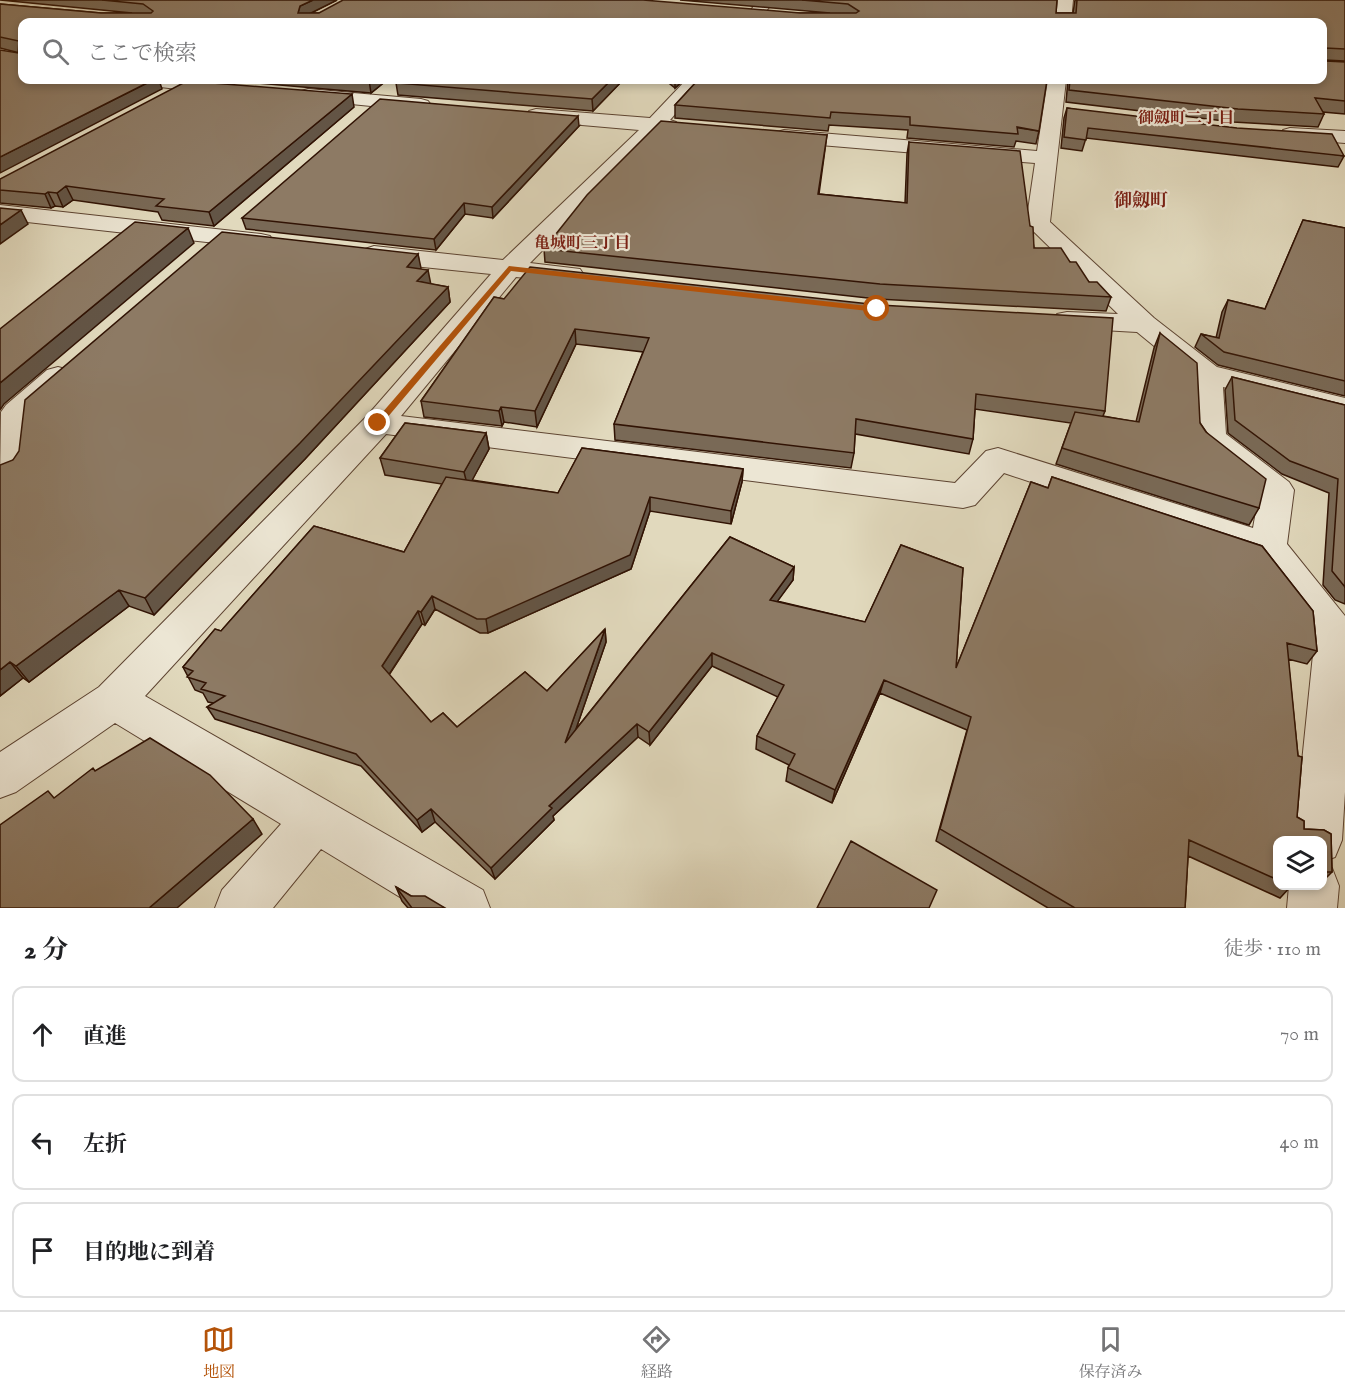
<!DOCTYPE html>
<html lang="ja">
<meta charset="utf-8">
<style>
:root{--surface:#fff;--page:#f6f6f6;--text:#202124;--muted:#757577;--line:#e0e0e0;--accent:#b45309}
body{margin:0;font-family:"IM FELL English","Noto Serif JP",serif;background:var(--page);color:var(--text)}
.controls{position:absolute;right:18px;bottom:18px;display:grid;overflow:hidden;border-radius:12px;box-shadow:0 3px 9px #0003}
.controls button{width:54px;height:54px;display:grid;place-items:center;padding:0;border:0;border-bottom:2px solid var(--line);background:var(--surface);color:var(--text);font:30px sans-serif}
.stop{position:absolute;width:18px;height:18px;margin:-14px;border:4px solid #b45309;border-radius:50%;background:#fff}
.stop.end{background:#b45309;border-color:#fff;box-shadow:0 2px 6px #0008}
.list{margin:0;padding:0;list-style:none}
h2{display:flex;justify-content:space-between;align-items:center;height:78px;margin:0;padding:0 24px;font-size:26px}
h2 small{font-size:20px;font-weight:400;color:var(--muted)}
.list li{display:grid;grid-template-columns:39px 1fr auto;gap:18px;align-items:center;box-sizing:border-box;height:96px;margin:0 12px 12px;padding:0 12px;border:2px solid var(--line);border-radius:12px}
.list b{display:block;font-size:22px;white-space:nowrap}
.list em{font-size:20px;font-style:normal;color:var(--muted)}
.icon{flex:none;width:33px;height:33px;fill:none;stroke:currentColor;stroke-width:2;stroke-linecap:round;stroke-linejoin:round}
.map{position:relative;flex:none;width:1345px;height:908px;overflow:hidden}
.search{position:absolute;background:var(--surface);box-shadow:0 3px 9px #0003;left:18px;right:18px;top:18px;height:66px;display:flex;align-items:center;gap:15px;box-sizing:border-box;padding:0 21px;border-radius:12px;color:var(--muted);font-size:22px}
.sheet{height:402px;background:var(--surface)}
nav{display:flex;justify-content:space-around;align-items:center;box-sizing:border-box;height:84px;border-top:2px solid var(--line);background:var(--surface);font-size:16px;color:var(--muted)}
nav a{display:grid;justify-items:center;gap:3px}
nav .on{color:var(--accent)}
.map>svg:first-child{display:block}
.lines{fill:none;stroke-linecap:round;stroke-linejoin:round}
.minor-casing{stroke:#5d4432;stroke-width:2}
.minor{fill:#ece6d4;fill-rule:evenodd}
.wall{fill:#796956;stroke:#311304;stroke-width:1.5}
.shaded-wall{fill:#635546;stroke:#311304;stroke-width:1.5}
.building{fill:#8d7a64;stroke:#311304;stroke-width:1.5}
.route{fill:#b45309}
.labels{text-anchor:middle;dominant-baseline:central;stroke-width:4.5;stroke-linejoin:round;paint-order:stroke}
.far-neighbourhood-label{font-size:16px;font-weight:bold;fill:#7a1f14;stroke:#ece6d4}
.far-quarter-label{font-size:18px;font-weight:bold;fill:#7a1f14;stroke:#ece6d4}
</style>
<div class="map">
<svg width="1345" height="908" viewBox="0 0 1345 908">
<rect width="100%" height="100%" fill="#e1d9bd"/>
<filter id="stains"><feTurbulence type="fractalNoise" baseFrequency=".00333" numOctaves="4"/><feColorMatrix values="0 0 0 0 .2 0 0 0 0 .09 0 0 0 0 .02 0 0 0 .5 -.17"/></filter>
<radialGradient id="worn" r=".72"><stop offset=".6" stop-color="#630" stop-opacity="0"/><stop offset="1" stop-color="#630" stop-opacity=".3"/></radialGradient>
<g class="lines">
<defs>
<path id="minor" d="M 759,0 L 775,0 L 757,22 L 741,22 Z
M 1057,0 L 1073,0 L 1071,22 L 1055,22 Z
M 143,80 C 171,77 205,78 234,85 L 236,89 L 234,93 L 227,95 L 152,86 L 146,84 Z
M 686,80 L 705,80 L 670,120 L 676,122 L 679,126 L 676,130 L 660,131 L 530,263 L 580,269 L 584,275 L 580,281 L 571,283 L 516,277 L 401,416 L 955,483 L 986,451 L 998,448 L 1253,528 L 1259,494 L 1199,446 L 1194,438 L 1192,377 L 1137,332 L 1067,328 L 1057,326 L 1053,320 L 1057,314 L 1067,312 L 1118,314 L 1026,224 L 1035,163 L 784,142 L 777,140 L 774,136 L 777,132 L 784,130 L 1037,151 L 1048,80 L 1066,80 L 1050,222 L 1154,318 L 1217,367 L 1345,398 L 1345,418 L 1223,387 L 1226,434 L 1289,482 L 1294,490 L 1287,544 L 1345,616 L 1345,792 L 1342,840 L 1335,857 L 1322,862 L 1322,840 L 1294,840 L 1315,635 L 1255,557 L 1004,473 L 975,505 L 963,508 L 386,434 L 145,696 L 483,890 L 490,908 L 418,908 L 321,849 L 273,908 L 215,908 L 222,890 L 281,824 L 115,723 L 16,792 L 0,798 L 0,752 L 99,687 L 367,416 L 491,274 L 374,262 L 365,259 L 361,254 L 365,249 L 374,246 L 503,260 L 639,130 L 536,121 L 529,119 L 526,115 L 529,111 L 536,109 L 650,118 Z
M 308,89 L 421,99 L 428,101 L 431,105 L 428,109 L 421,111 L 301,99 L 299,95 L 301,91 Z
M 1290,128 L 1345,131 L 1345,143 L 1283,138 L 1280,134 L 1283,130 Z
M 0,205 L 261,234 L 270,236 L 273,241 L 270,246 L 261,248 L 0,219 Z
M 58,367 L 69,370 L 73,376 L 32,415 L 27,466 L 22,474 L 0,484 L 1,412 L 6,405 L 47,370 Z
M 1322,865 L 1332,868 L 1339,886 L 1337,908 L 1287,908 L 1289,886 L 1322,886 Z"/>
</defs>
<use href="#minor" class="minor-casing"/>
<use href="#minor" class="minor"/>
</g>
<path class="wall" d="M 0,0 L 337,0 L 311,13 L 830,13 L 680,0 L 1057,0 L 1056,13 L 1073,13 L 1075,0 L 1345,0 L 1345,61 L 1326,60 L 1326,61 L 1345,62 L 1345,114 L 1322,112 L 1324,114 L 1318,127 L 1233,122 L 1066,102 L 1068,80 L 1323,80 L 1323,22 L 22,22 L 162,89 L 0,48 L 0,4 L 101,13 L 132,13 Z
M 222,80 L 387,80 L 371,93 Z
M 623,80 L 593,111 L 398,95 L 396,83 Z
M 665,80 L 684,80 L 675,88 Z
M 698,80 L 1039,131 L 1036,144 L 1016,141 L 1014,147 L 907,138 L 908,130 L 829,125 L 828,131 L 675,118 L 675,105 Z
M 354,107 L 214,226 L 162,220 L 158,212 L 73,200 L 63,207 L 55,206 L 51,208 L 0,203 L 0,179 Z
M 1067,108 L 1344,156 L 1338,167 L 1086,138 L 1082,151 L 1061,148 L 1064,118 Z
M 579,126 L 493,218 L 465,214 L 436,250 L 246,229 L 242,218 Z
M 827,135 L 819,194 L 905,203 L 907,154 L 909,142 L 1030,226 L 1034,248 L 1070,262 L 1089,282 L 1111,297 L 1106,311 L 877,299 L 545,262 L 544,249 Z
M 1303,220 L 1345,228 L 1345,396 L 1218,365 L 1195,347 L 1201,334 L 1216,338 L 1222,312 L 1228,300 L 1265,309 Z
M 418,254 L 420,269 L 430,284 L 448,287 L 450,302 L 305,459 L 154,615 L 129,606 L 29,682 L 23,678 L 0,696 L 13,460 Z
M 494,297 L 1105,411 L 1103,416 L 1136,422 L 1154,348 L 1160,333 L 1200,423 L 1259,508 L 1249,525 L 1056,464 L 1071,423 L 975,409 L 973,439 L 969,454 L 855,434 L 854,453 L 851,468 L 615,440 L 614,424 L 643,352 L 576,344 L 537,427 L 504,422 L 502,426 L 424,417 L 421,401 Z
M 1232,377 L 1345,405 L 1345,604 L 1335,600 L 1323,585 L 1329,493 L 1282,474 L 1228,433 L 1225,390 Z
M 405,423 L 486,433 L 489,449 L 472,480 L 558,493 L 582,448 L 743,469 L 742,482 L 731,524 L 650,511 L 631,569 L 488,633 L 480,633 L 435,609 L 425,625 L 422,624 L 389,675 L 431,722 L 443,713 L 457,727 L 525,672 L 547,691 L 605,629 L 606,642 L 576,729 L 730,537 L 794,567 L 793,580 L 777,601 L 865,622 L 901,545 L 963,568 L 956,668 L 1031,482 L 1048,488 L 1052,477 L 1262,546 L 1313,611 L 1317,651 L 1307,664 L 1288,659 L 1298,756 L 1302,757 L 1297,817 L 1304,821 L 1304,829 L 1324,830 L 1331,834 L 1332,872 L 1323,881 L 1323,840 L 1278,840 L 1278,885 L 1292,885 L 1280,898 L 1188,856 L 1185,908 L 1048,908 L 936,841 L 967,730 L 880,693 L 832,803 L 786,781 L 788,768 L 789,765 L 756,749 L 757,736 L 778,697 L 712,666 L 650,745 L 638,737 L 553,816 L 554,820 L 495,879 L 435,822 L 422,832 L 361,766 L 215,719 L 207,707 L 213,703 L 208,702 L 203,693 L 195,690 L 183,667 L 215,629 L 221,631 L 314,526 L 404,552 L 442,484 L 385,475 L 380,458 Z
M 396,887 L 411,896 L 445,908 L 408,908 L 402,901 Z"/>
<path class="shaded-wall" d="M 313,0 L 337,0 L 303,17 L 298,13 L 300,6 Z
M 153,80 L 159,80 L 162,89 L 0,173 L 0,157 Z
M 369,80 L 387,80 L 371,93 Z
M 611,80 L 623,80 L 593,111 L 592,99 Z
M 675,80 L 684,80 L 675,88 Z
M 352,94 L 354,107 L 214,226 L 209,212 Z
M 578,116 L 579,126 L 493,218 L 492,207 Z
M 66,186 L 73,200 L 63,207 L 57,193 Z
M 48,192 L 55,206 L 51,208 L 45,194 Z
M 464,203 L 465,214 L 436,250 L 434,239 Z
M 21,210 L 28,224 L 0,244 L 0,225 Z
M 188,228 L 194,243 L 4,404 L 0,410 L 0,383 Z
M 418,254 L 421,268 L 410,282 L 407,267 Z
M 428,270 L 431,285 L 417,281 Z
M 448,287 L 450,302 L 305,459 L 154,615 L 145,598 Z
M 575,329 L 576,344 L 537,427 L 535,411 Z
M 501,407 L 504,422 L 502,426 L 499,411 Z
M 486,433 L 489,449 L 468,488 L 464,472 Z
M 743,469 L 742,482 L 731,524 L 731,511 Z
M 650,497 L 650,511 L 631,569 L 488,633 L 486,619 Z
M 794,567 L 793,580 L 769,613 L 770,600 Z
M 119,590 L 129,606 L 29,682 L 16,666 Z
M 432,596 L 435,609 L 425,625 L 421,612 Z
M 418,611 L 422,624 L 386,679 L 382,666 Z
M 605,629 L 606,642 L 567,755 L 565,743 Z
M 712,653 L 712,666 L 650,745 L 649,732 Z
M 10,662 L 23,678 L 0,696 L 0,670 Z
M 884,680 L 880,693 L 832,803 L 835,790 Z
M 637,724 L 638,737 L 553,816 L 554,820 L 495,879 L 491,868 L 549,806 Z
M 431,809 L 435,822 L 422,832 L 417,820 Z
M 253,819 L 262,834 L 177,908 L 149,908 Z"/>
<path class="building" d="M 102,0 L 313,0 L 300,6 L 298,13 L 319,13 L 343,0 L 643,0 L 800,13 L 856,13 L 859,11 L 848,4 L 802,0 L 1057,0 L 1056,13 L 1076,13 L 1077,0 L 1345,0 L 1345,49 L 1326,48 L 1326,61 L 1345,62 L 1345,101 L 1315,98 L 1324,114 L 1238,109 L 1069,90 L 1070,80 L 1323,80 L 1323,22 L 22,22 L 22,80 L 153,80 L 0,157 L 0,50 L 18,53 L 19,41 L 0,37 L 0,4 L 101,13 L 151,13 L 153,11 L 143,4 Z
M 399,80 L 611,80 L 592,99 L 396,83 Z
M 698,80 L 1047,80 L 1039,131 L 1017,127 L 1018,134 L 910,125 L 910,117 L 831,112 L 830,118 L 675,105 Z
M 187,81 L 352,94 L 209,212 L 156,206 L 164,199 L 66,186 L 57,193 L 48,192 L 45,194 L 0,190 L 0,179 Z
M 380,99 L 578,116 L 492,207 L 464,203 L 434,239 L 242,218 Z
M 1067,108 L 1237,128 L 1332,134 L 1344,156 L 1088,128 L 1086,140 L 1064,137 Z
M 661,121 L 827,135 L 818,194 L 907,203 L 909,142 L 1020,151 L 1030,226 L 1033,227 L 1034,248 L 1061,248 L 1070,262 L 1076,262 L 1089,282 L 1097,282 L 1111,297 L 880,284 L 544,249 L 587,195 Z
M 0,208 L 21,210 L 0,225 Z
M 1303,220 L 1345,228 L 1345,381 L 1224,352 L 1201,334 L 1219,338 L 1228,300 L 1265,309 Z
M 135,222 L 188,228 L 0,383 L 0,329 Z
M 222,232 L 418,254 L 407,267 L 428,270 L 417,281 L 448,287 L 300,443 L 145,598 L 119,590 L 16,666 L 10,662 L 0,670 L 0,465 L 13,460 L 19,451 L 25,400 Z
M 530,267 L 879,305 L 1113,318 L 1105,411 L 976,394 L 973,439 L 856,419 L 854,453 L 614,424 L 649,338 L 575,329 L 535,411 L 501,407 L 499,411 L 421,401 L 494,297 L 504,299 Z
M 1160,333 L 1197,363 L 1200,423 L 1206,432 L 1266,479 L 1259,508 L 1062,448 L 1075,412 L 1139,422 Z
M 1232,377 L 1345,405 L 1345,587 L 1332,571 L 1338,479 L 1290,461 L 1235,420 Z
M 405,423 L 486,433 L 464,472 L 380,458 Z
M 582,448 L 743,469 L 731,511 L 650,497 L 630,555 L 486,619 L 477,619 L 432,596 L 421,612 L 418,611 L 382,666 L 431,722 L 443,713 L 457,727 L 525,672 L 547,691 L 605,629 L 565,743 L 730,537 L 794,567 L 770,600 L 865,622 L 901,545 L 963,568 L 956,668 L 1031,482 L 1048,488 L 1052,477 L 1262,546 L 1313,611 L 1317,651 L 1287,643 L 1298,756 L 1302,757 L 1297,817 L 1304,821 L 1304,829 L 1324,830 L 1331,834 L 1332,872 L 1323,872 L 1323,840 L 1278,840 L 1278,880 L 1189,840 L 1185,908 L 1075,908 L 940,829 L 971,717 L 884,680 L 835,790 L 788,768 L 795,754 L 757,736 L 784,685 L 712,653 L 649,732 L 637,724 L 549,806 L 552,808 L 491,868 L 431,809 L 417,820 L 356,754 L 207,707 L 225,696 L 201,689 L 206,683 L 187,677 L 193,671 L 183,667 L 215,629 L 221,631 L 314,526 L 404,552 L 446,477 L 558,493 Z
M 150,738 L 210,775 L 253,819 L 149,908 L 0,908 L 0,825 L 48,791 L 54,798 L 93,768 L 95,771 Z
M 851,841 L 937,890 L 929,908 L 817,908 Z
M 396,887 L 411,896 L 425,896 L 445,908 L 412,908 Z"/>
<path class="route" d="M 509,266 L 877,307 L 881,309 L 877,312 L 511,271 L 381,425 L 375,425 L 375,421 Z"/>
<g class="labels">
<g class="far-neighbourhood-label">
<text x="1186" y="119">御劔町二丁目</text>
<text x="582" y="244">亀城町三丁目</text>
</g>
<g class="far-quarter-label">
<text x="1141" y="201">御劔町</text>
</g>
</g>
<rect width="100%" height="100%" filter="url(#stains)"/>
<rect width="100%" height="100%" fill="url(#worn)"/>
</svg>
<div class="controls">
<button><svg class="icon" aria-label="layers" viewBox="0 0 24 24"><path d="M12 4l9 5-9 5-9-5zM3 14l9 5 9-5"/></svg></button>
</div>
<div class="stop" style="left:877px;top:309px"></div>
<div class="stop end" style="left:378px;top:423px"></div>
<div class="search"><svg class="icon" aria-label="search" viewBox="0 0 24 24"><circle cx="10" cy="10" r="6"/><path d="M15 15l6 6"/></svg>ここで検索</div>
</div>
<section class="sheet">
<h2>2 分<small>徒歩 · 110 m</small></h2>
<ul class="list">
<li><svg class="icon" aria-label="ahead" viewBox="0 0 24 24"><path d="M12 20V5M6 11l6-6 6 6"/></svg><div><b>直進</b></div><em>70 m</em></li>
<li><svg class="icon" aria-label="left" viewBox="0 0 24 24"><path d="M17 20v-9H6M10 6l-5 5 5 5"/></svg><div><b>左折</b></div><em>40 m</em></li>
<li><svg class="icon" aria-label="arrive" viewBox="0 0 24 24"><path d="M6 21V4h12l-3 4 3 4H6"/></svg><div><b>目的地に到着</b></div></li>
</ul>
</section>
<nav>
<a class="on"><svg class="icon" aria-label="map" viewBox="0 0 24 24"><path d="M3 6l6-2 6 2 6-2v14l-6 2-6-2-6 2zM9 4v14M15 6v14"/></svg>地図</a>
<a><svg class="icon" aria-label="directions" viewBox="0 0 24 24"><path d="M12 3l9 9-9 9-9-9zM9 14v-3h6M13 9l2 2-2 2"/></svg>経路</a>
<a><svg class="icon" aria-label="saved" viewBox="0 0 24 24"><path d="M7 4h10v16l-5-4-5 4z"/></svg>保存済み</a>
</nav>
